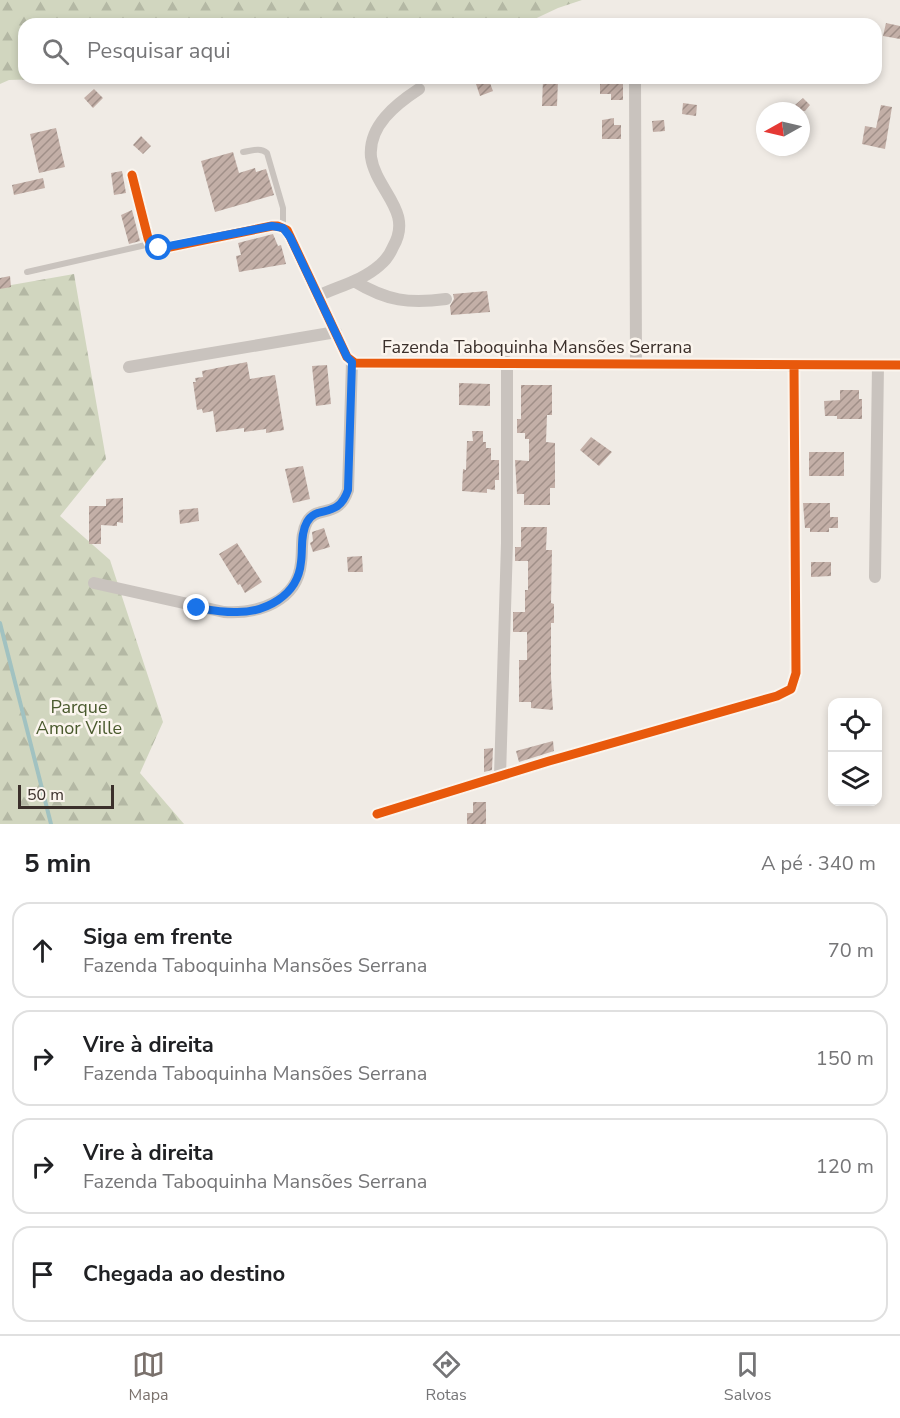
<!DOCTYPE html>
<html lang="pt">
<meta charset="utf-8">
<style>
:root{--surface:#fff;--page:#f2f2f2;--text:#202124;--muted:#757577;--line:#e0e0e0;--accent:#7a716c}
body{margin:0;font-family:"Nunito Sans",sans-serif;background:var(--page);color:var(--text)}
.controls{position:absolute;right:18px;bottom:18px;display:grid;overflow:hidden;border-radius:12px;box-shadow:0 3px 9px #0003}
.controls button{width:54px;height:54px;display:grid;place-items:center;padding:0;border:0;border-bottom:2px solid var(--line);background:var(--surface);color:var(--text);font:30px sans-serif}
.compass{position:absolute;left:756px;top:102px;width:54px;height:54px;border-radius:50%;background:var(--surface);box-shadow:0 3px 9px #0003;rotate:262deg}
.scale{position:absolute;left:18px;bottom:15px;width:96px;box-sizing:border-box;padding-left:6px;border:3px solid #3b302b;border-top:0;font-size:16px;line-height:21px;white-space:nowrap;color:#3b302b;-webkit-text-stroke:4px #fbf5ee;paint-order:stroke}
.stop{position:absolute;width:18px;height:18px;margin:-14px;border:4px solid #1a73e8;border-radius:50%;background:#fff}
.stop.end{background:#1a73e8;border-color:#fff;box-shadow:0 2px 6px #0008}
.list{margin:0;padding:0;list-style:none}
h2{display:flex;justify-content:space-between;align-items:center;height:78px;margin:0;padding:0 24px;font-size:26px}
h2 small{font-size:20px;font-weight:400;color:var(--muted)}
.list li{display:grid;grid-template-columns:39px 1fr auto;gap:18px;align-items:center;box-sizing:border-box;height:96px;margin:0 12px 12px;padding:0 12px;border:2px solid var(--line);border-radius:18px}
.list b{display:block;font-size:22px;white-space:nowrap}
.list p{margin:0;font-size:20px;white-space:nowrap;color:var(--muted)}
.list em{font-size:20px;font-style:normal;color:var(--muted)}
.icon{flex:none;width:33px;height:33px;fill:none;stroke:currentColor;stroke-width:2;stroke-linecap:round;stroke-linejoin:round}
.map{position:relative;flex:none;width:900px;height:824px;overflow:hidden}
.search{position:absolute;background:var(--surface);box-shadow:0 3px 9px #0003;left:18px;right:18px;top:18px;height:66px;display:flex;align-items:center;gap:15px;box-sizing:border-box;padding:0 21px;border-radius:18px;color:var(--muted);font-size:22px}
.sheet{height:510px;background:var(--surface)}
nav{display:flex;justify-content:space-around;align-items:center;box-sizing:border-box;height:84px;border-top:2px solid var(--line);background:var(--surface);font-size:16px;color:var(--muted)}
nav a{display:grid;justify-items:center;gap:3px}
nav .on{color:var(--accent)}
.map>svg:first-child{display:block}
.forest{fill:url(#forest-firs)}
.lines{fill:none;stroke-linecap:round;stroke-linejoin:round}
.stream{stroke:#a1c2c1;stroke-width:4}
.building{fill:url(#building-hatch)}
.lane{stroke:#c9c3be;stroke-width:6}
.street{stroke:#c9c3be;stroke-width:12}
.cycleway-casing{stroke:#fbf5ee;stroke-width:13}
.cycleway{stroke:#e8590c;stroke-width:9}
.route{stroke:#1a73e8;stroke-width:8}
.labels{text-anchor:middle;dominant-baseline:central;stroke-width:5;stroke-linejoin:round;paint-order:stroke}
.street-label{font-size:18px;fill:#3b302b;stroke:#fbf5ee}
.park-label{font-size:18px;fill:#4a5a2e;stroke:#fbf5ee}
</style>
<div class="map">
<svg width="900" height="824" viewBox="0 0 900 824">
<defs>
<pattern id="forest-firs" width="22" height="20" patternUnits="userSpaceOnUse" patternTransform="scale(1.5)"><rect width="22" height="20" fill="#d1d6bf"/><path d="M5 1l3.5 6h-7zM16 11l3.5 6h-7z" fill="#b4b8a4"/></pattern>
<pattern id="building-hatch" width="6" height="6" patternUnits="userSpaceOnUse" patternTransform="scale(1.5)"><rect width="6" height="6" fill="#c3afa7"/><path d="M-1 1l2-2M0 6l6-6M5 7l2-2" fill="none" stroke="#a08f88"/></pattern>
</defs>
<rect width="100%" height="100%" fill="#f0ebe5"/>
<path class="forest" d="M 0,0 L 582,0 L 558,8 L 524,24 L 24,24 L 24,78 L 75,78 L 9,80 L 0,84 Z
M 74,274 L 106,459 L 60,516 L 110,560 L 163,722 L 140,773 L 184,824 L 0,824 L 0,287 Z"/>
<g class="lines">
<path class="stream" d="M 0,623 L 51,824"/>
</g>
<path class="building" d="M 886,23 L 900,26 L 900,39 L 883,36 Z
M 474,78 L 488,78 L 493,91 L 480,96 Z
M 600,78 L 617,78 L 617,83 L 623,83 L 623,100 L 611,100 L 611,94 L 600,94 Z
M 543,79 L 558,80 L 557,106 L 542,106 Z
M 94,89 L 103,98 L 93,108 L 84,98 Z
M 803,98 L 810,105 L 805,111 L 799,111 L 794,106 Z
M 683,103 L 697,105 L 696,116 L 682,114 Z
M 881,105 L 892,107 L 885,149 L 862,144 L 865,126 L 876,128 Z
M 614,118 L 614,125 L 621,125 L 621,139 L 602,139 L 602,120 Z
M 664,120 L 665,131 L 653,132 L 652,121 Z
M 56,128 L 65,167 L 39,173 L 30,134 Z
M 141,136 L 151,146 L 143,154 L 133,145 Z
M 233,152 L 239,173 L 255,168 L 256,172 L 266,169 L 274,195 L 215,212 L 201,161 Z
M 122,171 L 126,193 L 114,195 L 111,173 Z
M 43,178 L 45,188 L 14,195 L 12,185 Z
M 132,210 L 140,241 L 129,244 L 121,215 Z
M 273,234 L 278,246 L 281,245 L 286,264 L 239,272 L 236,256 L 241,255 L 238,243 Z
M 10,276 L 11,287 L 0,289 L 0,278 Z
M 487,291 L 490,312 L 451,315 L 450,306 L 454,299 L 453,294 Z
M 247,362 L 250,379 L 275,375 L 284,430 L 266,433 L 266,429 L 244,432 L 244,428 L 216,432 L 213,411 L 203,413 L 202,409 L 197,410 L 193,382 L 196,382 L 195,378 L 203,377 L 202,371 Z
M 327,365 L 331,404 L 316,406 L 312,366 Z
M 459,383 L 490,384 L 490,406 L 459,405 Z
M 521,385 L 552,385 L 552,415 L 547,415 L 546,442 L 555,443 L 555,488 L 550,488 L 550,505 L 524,505 L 524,494 L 517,494 L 515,460 L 529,461 L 529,439 L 525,439 L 525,433 L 517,433 L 517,419 L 521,419 Z
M 840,390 L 859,390 L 859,399 L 862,399 L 862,419 L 837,419 L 837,416 L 825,416 L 824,401 L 840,400 Z
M 472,431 L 483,431 L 483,442 L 486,442 L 486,448 L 491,448 L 491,460 L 499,460 L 499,480 L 495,480 L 495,490 L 487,489 L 487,493 L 462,491 L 463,469 L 466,470 L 467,441 L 473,441 Z
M 591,437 L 612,452 L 599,466 L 580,450 Z
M 809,452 L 844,452 L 844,476 L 809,476 Z
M 303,466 L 310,499 L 293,503 L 285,469 Z
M 123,498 L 123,523 L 117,522 L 117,526 L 101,525 L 101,544 L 89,544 L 89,506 L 106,506 L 106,499 Z
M 803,503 L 830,503 L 830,517 L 838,517 L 838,528 L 829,528 L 829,532 L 810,532 L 810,528 L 805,528 Z
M 198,508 L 199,521 L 180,524 L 179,510 Z
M 521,527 L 547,527 L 546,550 L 552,550 L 551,603 L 554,604 L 554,623 L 551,623 L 551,677 L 553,710 L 531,708 L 531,702 L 519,702 L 519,660 L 527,660 L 527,632 L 513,632 L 513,612 L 525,612 L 525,590 L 528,590 L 528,561 L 515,561 L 515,547 L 521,547 Z
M 324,528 L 330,547 L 313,552 L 310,543 L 313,541 L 312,532 Z
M 237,543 L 262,582 L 245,593 L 240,584 L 238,585 L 219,554 Z
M 362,556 L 363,572 L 348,572 L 347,557 Z
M 811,562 L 831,562 L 831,576 L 811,577 Z
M 553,741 L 554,751 L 519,762 L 516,751 Z
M 493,748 L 492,770 L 484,772 L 484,749 Z
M 473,802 L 486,802 L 486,824 L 467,824 L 467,813 L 473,813 Z"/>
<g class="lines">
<path class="lane" d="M 243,152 C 251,151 260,147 267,153 L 283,208 L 283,228
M 27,272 L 150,244"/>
<path class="street" d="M 635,78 L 636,364
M 132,175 L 148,238 C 151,247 156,248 165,248 L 272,226 L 278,226 L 287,230 L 347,357 L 355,363 L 900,365
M 354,281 C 387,301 409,304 446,299
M 318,296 C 339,286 362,281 380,265 C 386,260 390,254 393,247 C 414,211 376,191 371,157 C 368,126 396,104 419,89
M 129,367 L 336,332
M 875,577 L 878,365
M 94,583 L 224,612 C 258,614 297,602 301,563 C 303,549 300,535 307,522 C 317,504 338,520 348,490 L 352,362
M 500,776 L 507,543 L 507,362
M 377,814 L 549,761 L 777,696 L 791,689 L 796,673 L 794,365"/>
<defs>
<path id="cycleway" d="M 132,175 L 148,238 C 151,247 156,248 165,248 L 272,226 L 278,226 L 287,230 L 347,357 L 355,363 L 900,365
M 377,814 L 549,761 L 777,696 L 791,689 L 796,673 L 794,365"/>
</defs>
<use href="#cycleway" class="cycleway-casing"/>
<use href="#cycleway" class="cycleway"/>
</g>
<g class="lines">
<path class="route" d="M 159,248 L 272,226 L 283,228 L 290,237 L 347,357 L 352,362 L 348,490 C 338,520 317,504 307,522 C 300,534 303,549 301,562 C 298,596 265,613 234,612 C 222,612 210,610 197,608"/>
</g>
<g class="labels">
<g class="street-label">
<text x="537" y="347">Fazenda Taboquinha Mansões Serrana</text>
</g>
<g class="park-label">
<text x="79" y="707">Parque<tspan x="79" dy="21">Amor Ville</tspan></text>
</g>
</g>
</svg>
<div class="controls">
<button><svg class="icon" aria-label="locate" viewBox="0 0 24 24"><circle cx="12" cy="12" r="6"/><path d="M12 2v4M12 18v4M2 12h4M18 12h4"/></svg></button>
<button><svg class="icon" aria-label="layers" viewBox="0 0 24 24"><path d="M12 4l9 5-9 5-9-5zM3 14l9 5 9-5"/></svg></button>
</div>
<svg class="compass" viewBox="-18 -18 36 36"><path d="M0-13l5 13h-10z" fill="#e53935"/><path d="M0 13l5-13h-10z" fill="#757577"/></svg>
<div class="scale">50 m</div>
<div class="stop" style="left:159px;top:248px"></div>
<div class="stop end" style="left:197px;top:608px"></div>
<div class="search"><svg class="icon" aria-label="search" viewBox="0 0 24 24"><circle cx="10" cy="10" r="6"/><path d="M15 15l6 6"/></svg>Pesquisar aqui</div>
</div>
<section class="sheet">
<h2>5 min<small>A pé · 340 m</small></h2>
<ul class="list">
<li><svg class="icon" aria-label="ahead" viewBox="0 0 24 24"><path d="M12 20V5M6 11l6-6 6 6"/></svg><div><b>Siga em frente</b><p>Fazenda Taboquinha Mansões Serrana</p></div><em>70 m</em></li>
<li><svg class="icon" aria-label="right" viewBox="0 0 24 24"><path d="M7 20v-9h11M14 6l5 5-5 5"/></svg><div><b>Vire à direita</b><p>Fazenda Taboquinha Mansões Serrana</p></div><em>150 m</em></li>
<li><svg class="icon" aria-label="right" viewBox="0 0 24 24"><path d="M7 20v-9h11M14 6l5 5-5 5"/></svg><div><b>Vire à direita</b><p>Fazenda Taboquinha Mansões Serrana</p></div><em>120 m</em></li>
<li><svg class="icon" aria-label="arrive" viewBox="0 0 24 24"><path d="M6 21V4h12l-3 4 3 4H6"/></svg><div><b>Chegada ao destino</b></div></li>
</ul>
</section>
<nav>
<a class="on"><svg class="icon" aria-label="map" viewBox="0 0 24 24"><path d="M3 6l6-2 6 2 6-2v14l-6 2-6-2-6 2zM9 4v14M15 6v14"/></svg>Mapa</a>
<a><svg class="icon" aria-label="directions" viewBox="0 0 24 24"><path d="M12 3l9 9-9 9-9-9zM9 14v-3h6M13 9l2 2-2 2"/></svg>Rotas</a>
<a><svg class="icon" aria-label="saved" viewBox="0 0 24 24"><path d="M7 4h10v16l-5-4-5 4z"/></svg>Salvos</a>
</nav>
